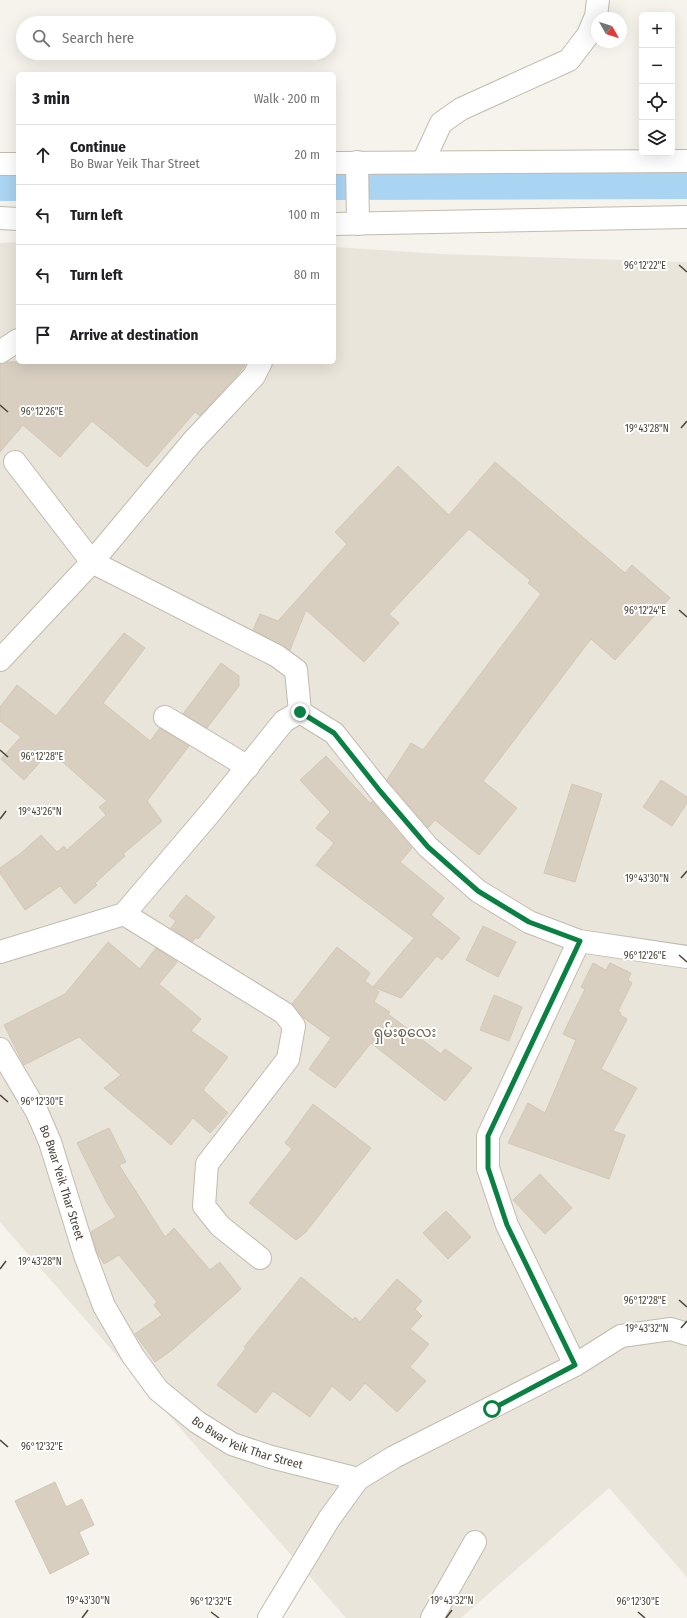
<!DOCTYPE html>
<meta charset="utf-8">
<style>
:root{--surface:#fff;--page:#f2f2f2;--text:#202124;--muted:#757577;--line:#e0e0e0}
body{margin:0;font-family:"Fira Sans Condensed","Noto Sans Myanmar",sans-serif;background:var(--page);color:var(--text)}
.controls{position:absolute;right:12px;top:12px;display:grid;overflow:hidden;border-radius:6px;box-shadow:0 4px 16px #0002}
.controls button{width:36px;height:36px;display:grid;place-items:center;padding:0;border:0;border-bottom:1px solid var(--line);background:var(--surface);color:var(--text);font:20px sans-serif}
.compass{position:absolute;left:591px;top:12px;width:36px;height:36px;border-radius:50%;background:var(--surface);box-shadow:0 4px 16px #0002;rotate:129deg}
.stop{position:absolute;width:12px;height:12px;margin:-9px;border:3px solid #0b8043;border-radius:50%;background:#fff}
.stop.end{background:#0b8043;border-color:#fff;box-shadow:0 1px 4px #0008}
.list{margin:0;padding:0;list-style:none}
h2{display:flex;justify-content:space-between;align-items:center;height:52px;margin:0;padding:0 16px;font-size:17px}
h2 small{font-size:13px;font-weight:400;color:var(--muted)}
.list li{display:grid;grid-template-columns:26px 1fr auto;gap:12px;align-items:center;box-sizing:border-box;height:60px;padding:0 16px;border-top:1px solid var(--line)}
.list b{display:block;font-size:15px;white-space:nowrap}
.list p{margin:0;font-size:13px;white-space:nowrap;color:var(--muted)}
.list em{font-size:13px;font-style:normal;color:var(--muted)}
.icon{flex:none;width:22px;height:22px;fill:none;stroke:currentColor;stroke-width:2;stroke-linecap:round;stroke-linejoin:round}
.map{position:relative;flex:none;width:687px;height:1618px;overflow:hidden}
.search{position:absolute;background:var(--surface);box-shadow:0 4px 16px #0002;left:16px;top:16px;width:320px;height:44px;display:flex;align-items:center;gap:10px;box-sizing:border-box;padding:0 14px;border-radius:22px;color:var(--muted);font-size:15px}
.panel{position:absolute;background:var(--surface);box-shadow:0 4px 16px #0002;left:16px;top:72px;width:320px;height:292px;border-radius:6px}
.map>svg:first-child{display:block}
.residential{fill:#eae5da}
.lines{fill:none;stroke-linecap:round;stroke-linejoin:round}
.canal{stroke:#a9d4f2;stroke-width:32}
.building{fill:#d8cfc1;stroke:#d3c7b4}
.minor-casing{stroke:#c2bbae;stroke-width:24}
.minor{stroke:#fff;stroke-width:22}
.route{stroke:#0b8043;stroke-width:5}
.ticks{fill:none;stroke:#4b4439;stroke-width:1.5}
.labels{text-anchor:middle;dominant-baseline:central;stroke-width:4;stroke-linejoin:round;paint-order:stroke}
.street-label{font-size:12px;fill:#4b4439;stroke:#fff}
.quarter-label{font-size:14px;fill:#6e6250;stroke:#fff}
.ticks-label{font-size:10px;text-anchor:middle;fill:#4b4439;stroke:#fff;stroke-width:4;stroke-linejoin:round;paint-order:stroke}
</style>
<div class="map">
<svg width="687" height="1618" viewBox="0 0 687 1618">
<rect width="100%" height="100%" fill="#f6f3ec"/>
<path class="residential" d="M 18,242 L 18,362 L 334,362 L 334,247 L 442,254 L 687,262 L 687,1577 L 609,1488 L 461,1618 L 346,1618 L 0,1222 L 0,243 Z"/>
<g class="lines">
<path class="canal" d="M 334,184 L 687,183
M 0,185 L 18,185"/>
</g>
<path class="building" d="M 8,362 L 247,362 L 238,374 L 200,416 L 195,412 L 147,467 L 92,421 L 60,457 L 23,425 L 0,452 L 0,364 Z
M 495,462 L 625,573 L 632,565 L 670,598 L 615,660 L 591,639 L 483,781 L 517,808 L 479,855 L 435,820 L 428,828 L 387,780 L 411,743 L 423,750 L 541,594 L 528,583 L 530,580 L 469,529 L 389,614 L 399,623 L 364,662 L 306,610 L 290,650 L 253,630 L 260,614 L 278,621 L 347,544 L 335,532 L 398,466 L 449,515 Z
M 124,633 L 145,648 L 103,703 L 150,741 L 160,728 L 189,746 L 147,801 L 162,821 L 123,854 L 125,856 L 95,883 L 97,885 L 75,904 L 60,886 L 25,910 L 0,873 L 0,868 L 21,853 L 41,835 L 57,852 L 64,846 L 67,850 L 106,815 L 99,807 L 107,801 L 50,751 L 24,780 L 1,759 L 21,737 L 0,721 L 0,707 L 17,685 L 56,716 Z
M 221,663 L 239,676 L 239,686 L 207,728 L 183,714 Z
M 326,756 L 371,804 L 372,801 L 412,848 L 400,862 L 444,898 L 431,915 L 460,938 L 442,960 L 437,956 L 401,998 L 373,987 L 414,938 L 316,865 L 334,843 L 316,828 L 330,812 L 300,780 Z
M 661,780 L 687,797 L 687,803 L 672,826 L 643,807 Z
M 572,784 L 602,794 L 575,882 L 544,873 Z
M 186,895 L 215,917 L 198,939 L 196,937 L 192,942 L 171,928 L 176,921 L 169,916 Z
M 483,926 L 516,942 L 498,977 L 466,960 Z
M 108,942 L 140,969 L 156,948 L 177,962 L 159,984 L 201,1019 L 191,1031 L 228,1057 L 203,1090 L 228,1113 L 210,1133 L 193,1118 L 171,1145 L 104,1088 L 121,1075 L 79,1037 L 24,1065 L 4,1025 L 65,994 Z
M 337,947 L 370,973 L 365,981 L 379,992 L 374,1002 L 390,1012 L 388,1014 L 441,1054 L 445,1049 L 472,1068 L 445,1101 L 371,1043 L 335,1088 L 309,1069 L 331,1038 L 304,1018 L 292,1004 Z
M 593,963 L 606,970 L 610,963 L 631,973 L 628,980 L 632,983 L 618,1011 L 621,1013 L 620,1015 L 627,1019 L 601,1069 L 637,1088 L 613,1131 L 625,1135 L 609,1179 L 508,1143 L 528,1103 L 545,1113 L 576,1040 L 563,1034 L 585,989 L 581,987 Z
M 494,995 L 522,1007 L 509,1041 L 480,1030 Z
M 313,1104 L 371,1148 L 306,1232 L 296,1240 L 249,1203 L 292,1149 L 285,1143 Z
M 109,1128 L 126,1162 L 119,1165 L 165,1237 L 174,1228 L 210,1270 L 220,1262 L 241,1289 L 172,1350 L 155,1362 L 135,1334 L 162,1315 L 154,1305 L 157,1302 L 119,1255 L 104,1264 L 96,1250 L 91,1232 L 116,1217 L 106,1201 L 77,1143 Z
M 540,1174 L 572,1208 L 545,1234 L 513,1200 Z
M 446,1211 L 471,1237 L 448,1259 L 423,1233 Z
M 301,1277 L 353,1320 L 355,1317 L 360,1322 L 397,1279 L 422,1301 L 415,1309 L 422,1316 L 410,1329 L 429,1344 L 410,1367 L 426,1381 L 397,1412 L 365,1383 L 350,1401 L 332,1386 L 310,1417 L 273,1391 L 256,1413 L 217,1385 L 246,1348 L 244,1347 Z
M 55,1482 L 66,1507 L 82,1499 L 94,1525 L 79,1532 L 89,1554 L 50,1574 L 15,1501 Z"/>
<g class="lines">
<defs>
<g id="minor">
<path d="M 357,162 L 358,224"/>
<path d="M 423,162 L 441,123 L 461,109 L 569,60 L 588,35 L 596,16 L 598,0"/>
<path d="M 334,163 L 687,161"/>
<path d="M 0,164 L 18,164"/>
<path d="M 0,218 L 18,219"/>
<path d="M 334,224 L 687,217"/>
<path d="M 0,352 L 18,340"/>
<path d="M 15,462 L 92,562 L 277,656 L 296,670 L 300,712"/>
<path d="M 0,660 L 92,562 L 193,441 L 254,376 L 261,362"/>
<path d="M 165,717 L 248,767"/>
<path d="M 124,914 L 284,1013 L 294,1026 L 288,1059 L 207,1164 L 204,1206 L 220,1226 L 260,1258"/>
<path d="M 0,952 L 124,914 L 210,813 L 284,721 L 300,712 L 334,733 L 380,791 L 428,847 L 478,891 L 529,922 L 579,941 L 687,957"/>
<path id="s1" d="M 0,1049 L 37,1112 L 50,1142 L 85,1255 L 104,1306 L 133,1356 L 158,1390 L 197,1422 L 232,1444 L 271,1457 L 358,1479 L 394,1457 L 575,1365 L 621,1336 L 671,1329 L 687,1334"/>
<path d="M 575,1365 L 507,1225 L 488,1168 L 488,1136 L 579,941"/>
<path d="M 269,1618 L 329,1519 L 358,1479"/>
<path d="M 432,1618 L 475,1542"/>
</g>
</defs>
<use href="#minor" class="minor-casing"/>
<use href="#minor" class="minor"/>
</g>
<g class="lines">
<path class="route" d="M 300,712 L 334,733 L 380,791 L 428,847 L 478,891 L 529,922 L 580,941 L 488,1136 L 488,1168 L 507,1225 L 575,1365 L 492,1409"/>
</g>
<path class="ticks" d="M 679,265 L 687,272M 0,405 L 8,412M 681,428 L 687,421M 679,610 L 687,617M 0,750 L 8,757M 0,819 L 6,811M 681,878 L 687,871M 679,955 L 687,962M 0,1095 L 8,1102M 0,1269 L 6,1261M 679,1300 L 687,1307M 681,1328 L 687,1321M 0,1440 L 8,1447M 211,1612 L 219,1618M 638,1612 L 645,1618M 82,1618 L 88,1610M 446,1618 L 452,1610"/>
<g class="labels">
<g class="street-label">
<text stroke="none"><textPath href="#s1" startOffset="148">Bo Bwar Yeik Thar Street</textPath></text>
<text stroke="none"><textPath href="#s1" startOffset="484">Bo Bwar Yeik Thar Street</textPath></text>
</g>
<g class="quarter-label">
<text x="405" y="1032">ရှမ်းစုလေး</text>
</g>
</g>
<g class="ticks-label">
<text x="645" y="269">96°12'22"E</text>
<text x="42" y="415">96°12'26"E</text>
<text x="647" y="432">19°43'28"N</text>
<text x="645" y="614">96°12'24"E</text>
<text x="42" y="760">96°12'28"E</text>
<text x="40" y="815">19°43'26"N</text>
<text x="647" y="882">19°43'30"N</text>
<text x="645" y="959">96°12'26"E</text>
<text x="42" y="1105">96°12'30"E</text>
<text x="40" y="1265">19°43'28"N</text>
<text x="645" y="1304">96°12'28"E</text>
<text x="647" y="1332">19°43'32"N</text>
<text x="42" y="1450">96°12'32"E</text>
<text x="88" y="1604">19°43'30"N</text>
<text x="452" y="1604">19°43'32"N</text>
<text x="211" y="1605">96°12'32"E</text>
<text x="638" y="1605">96°12'30"E</text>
</g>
</svg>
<div class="controls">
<button>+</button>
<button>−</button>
<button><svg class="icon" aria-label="locate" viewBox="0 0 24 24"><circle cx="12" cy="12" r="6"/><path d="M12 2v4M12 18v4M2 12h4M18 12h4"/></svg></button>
<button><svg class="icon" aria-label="layers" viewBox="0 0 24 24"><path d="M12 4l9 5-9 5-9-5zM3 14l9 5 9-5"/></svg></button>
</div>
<svg class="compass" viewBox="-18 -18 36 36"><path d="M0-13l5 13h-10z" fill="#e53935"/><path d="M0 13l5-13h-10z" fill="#757577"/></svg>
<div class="stop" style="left:492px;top:1409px"></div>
<div class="stop end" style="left:300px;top:712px"></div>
<div class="search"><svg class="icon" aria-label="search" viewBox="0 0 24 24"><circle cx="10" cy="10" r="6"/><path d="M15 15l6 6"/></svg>Search here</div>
<section class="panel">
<h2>3 min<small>Walk · 200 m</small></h2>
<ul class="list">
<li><svg class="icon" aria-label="ahead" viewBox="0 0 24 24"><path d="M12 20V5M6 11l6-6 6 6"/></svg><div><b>Continue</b><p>Bo Bwar Yeik Thar Street</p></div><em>20 m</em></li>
<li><svg class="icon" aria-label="left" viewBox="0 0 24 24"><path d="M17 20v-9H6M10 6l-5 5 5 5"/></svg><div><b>Turn left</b></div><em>100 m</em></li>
<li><svg class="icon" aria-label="left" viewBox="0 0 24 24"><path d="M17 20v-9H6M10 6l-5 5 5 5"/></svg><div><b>Turn left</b></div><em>80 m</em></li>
<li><svg class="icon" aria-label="arrive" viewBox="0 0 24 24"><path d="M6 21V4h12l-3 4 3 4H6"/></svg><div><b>Arrive at destination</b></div></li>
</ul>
</section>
</div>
